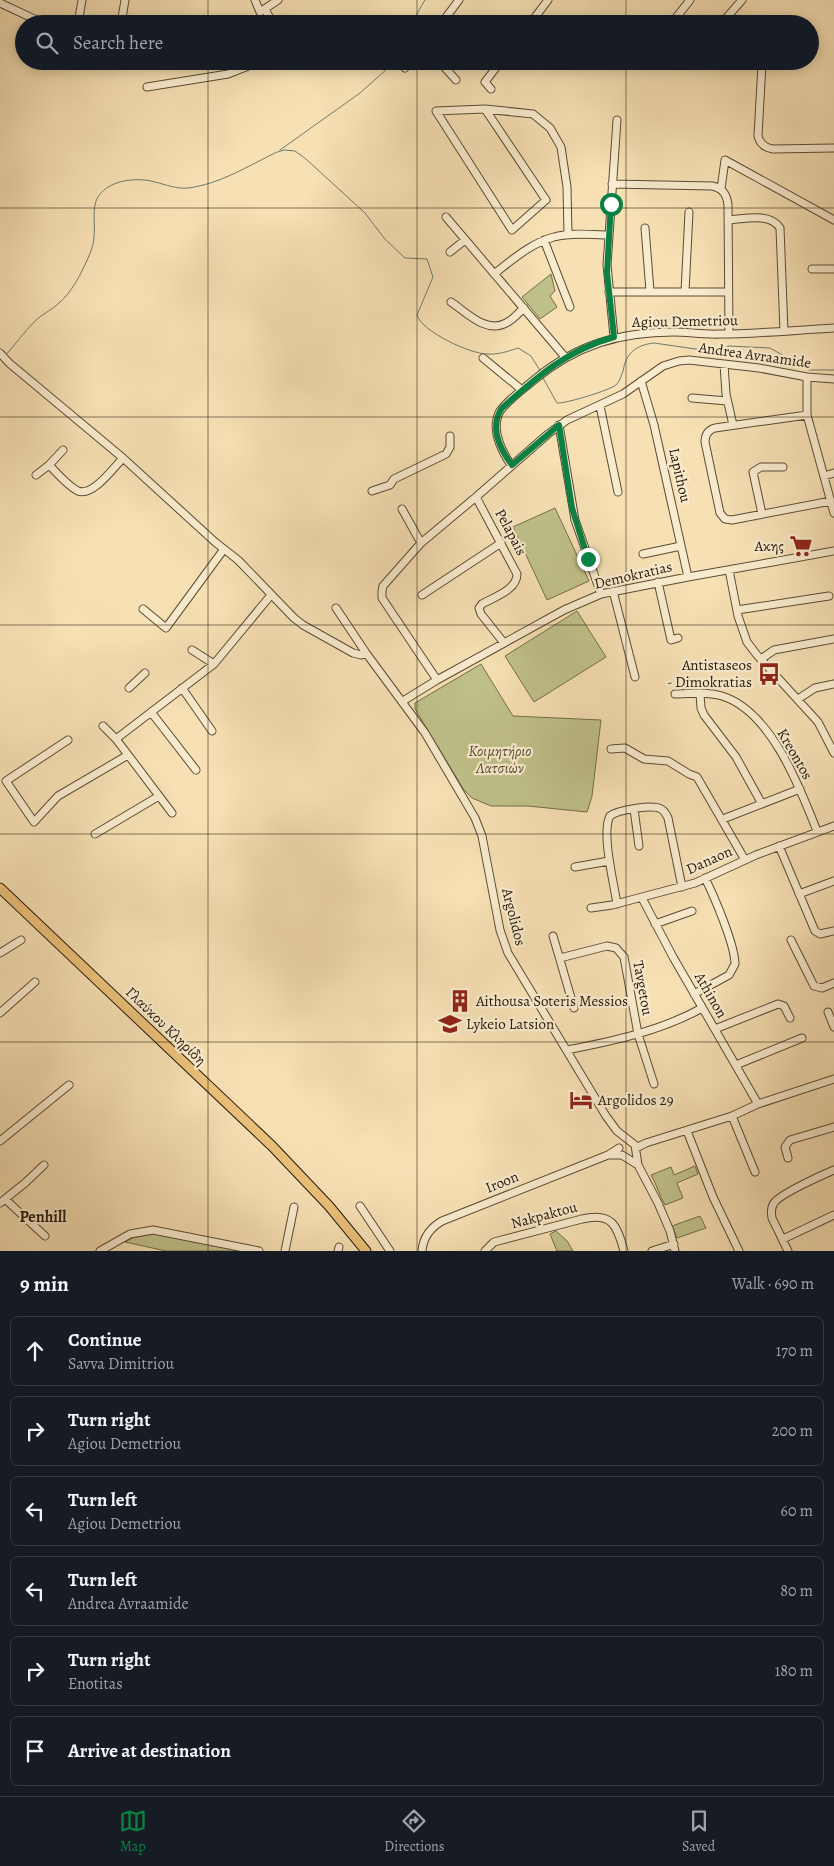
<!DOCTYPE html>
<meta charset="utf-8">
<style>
:root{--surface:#171b24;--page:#242831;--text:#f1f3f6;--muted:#9ea1a6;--line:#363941;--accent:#0b8043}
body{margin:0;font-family:Alegreya,serif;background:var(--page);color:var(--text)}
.stop{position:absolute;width:15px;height:15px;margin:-11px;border:4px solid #0b8043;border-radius:50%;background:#fff}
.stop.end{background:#0b8043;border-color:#fff;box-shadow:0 1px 5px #0008}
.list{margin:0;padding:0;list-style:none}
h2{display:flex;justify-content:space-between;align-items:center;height:65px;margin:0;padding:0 20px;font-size:21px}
h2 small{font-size:16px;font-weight:400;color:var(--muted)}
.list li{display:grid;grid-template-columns:32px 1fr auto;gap:15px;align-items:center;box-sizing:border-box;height:70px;margin:0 10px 10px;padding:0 10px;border:1px solid var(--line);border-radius:8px}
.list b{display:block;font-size:19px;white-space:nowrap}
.list p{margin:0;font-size:16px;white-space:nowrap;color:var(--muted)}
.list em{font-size:16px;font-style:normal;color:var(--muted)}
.icon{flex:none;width:28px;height:28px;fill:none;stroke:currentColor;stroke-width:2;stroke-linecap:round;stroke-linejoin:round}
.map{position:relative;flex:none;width:834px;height:1251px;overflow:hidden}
.search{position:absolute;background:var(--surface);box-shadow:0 2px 12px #0003;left:15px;right:15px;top:15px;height:55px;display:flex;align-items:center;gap:12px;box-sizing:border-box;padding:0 18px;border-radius:28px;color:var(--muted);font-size:19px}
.sheet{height:545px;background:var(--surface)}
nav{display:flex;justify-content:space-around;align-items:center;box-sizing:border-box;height:70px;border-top:1px solid var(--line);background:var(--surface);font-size:14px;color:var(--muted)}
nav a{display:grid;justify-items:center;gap:2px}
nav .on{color:var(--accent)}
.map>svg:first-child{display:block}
.green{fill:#c0c18a;stroke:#746d4a}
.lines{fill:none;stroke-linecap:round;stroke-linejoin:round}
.stream{stroke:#6e7b6d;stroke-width:1}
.minor-casing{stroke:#5b4b34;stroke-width:9}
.major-casing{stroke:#271909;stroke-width:11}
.minor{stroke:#f9ebce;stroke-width:7}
.major{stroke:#ebc07a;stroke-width:9}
.route{stroke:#0b8043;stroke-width:6}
.grid{fill:none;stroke:#271909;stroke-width:1;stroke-opacity:0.55}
.labels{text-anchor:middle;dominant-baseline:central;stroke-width:4.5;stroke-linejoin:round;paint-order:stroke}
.street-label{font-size:15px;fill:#271909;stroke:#f9ebce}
.poi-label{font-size:15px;fill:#271909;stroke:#f9ebce;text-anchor:start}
.park-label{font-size:15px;font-style:italic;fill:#554b30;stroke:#f9ebce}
.neighbourhood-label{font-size:16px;font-weight:bold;fill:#271909;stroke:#f9ebce}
</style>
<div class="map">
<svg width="834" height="1251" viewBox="0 0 834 1251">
<rect width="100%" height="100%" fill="#f6e0b4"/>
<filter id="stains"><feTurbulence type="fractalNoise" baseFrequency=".004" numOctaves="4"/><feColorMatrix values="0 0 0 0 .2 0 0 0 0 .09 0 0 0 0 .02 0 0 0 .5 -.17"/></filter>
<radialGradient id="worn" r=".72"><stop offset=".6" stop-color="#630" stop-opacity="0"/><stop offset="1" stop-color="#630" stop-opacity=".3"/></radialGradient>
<path class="green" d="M 551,274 L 555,291 L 550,296 L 557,307 L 540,319 L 522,297 Z
M 555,508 L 589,581 L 547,600 L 513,527 Z
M 577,611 L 606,657 L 534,702 L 505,656 Z
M 481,664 L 513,716 L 601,720 L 592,796 L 587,812 L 528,806 L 491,806 L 472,798 L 464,790 L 415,709 L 415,703 Z
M 695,1166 L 698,1174 L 677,1183 L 683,1198 L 665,1205 C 659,1195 657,1185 651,1175 L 671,1167 L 674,1175 Z
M 700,1216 L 706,1228 L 677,1238 L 672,1226 Z
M 556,1231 L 567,1241 L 573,1251 L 557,1251 L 550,1234 Z
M 153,1234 L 182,1237 L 238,1251 L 166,1251 L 125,1242 L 132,1238 Z"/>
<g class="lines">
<path class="stream" d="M 411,24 L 425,0
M 280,150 L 360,93 L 396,61
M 278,152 L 284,150 L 295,151 L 306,159 L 365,213 L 384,238 L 405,258 L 427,259 L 433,277 L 417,315 C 422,332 471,354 487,354 C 498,355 509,351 518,348 L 531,356 L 541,372
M 5,356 C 15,345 24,332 35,321 C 42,314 52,310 59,303 C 72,292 81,274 88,258 C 91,252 94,243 94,236 C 96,216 88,198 110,186 C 122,179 142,178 155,182 C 167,185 176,189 188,188 C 220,184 248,166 277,152
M 543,378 L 557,403 C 565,404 610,390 616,385 C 620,381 621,376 623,371 C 626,353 636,345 654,343 L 716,352 L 729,346 L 770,348 L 809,370 L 834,370"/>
<defs>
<path id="minor" d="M 255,0 L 260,12 L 278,0
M 0,3 L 45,24
M 265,9 L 273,24
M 487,22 L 489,24
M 78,24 L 82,0
M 121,24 L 125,0
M 441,24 L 459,0
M 530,24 L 548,0
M 671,24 L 690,0
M 721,24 L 742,0
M 439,61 L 456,80
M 762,64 L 758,136 C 760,144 765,148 773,149 L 834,148
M 405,68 L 410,61
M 147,87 L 228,74 L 261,61
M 491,89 L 485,82 L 501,61
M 485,109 L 436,111 L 512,230 L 546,200 L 485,109 L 533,114 L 550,128 L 561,147 L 567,187 L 568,235
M 612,184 L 712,186 C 723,188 727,195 728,205 L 729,334
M 721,189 L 725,160 L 834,220
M 446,217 L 565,357
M 728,220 C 744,219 770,212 780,228 L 784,331
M 645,228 L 650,291
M 544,240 L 570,307
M 450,252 L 465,240
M 812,269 L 834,269
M 494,274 C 512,260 531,243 554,237 C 571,232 591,235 609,235
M 609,292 L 728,292
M 685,292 L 689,212
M 451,302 C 466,312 486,334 506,323 C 513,320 518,313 524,308
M 614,337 L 607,265 L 617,120
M 0,353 L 9,363 L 123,458 L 215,542 L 238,560 L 294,618 L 303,625 L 353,653 L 361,655 L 366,653
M 483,358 L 522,390
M 724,364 L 726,394 L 733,425
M 807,377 L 807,415 L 834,513
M 641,381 L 654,425 L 688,577
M 692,398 L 727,401
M 600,406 L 618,492
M 807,415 L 715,428 C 708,430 705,435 705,442 L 720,513 L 725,519 L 732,520 L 831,501
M 559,425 L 575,520 L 601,594
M 49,465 C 57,473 68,486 78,491 C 93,497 114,467 123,458
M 511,465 C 501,450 490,429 500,411 C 509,399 522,390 534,380 C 576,345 619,332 674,332 C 689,332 704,335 720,334 C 758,334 796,330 834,328
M 36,475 L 49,465 L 63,450
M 824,476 L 834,473
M 372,491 L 390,485 L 394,479 L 446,454 L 450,447 L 450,436
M 476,497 L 517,574 C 517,590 494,597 482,604 L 479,608 L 481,614 L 504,643
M 402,509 L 421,543
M 762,514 L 753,472 L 761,467 L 783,467
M 643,554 L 681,546
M 729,570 L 738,616 L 747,642 L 757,655 L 818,722 L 834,753
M 658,582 L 671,640 L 678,638
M 613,591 L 635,677
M 422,595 L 501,543
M 336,608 L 366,653 L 425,733 L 475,818 L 482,836 L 500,930 L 508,953 L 606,1116 L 617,1131 L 635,1145 L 638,1165 L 658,1203 L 670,1231 L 675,1251
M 143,609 L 166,628 L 224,549
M 737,610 L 829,596
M 192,650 L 214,664
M 761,659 L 774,650 L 834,639
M 437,680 L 382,598 L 382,591 L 383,586 L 421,543 L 476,497 L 548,434 L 567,420 L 623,394 L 663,366 L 679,361 L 689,360 L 759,368 L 807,377 L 834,379
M 129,688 L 145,673
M 182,688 L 212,731
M 675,694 C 690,694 707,691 722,696 C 771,711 800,788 817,831
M 700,694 L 701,708 L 704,715 L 736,757 L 762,804
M 798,699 L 815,688 L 834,684
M 403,701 L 437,680 L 564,610 L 601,594 L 688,577 L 834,551
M 151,712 L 196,770
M 103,726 L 116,739 L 172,813
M 116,739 L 214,664 L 271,595
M 68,740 L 6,781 L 34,822 L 58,796 L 128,755
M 611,749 L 625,748 L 644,759 L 668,761 L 689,774 L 697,777 L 745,860
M 634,809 L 639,846
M 723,819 L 800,789
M 95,834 L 159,796
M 779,846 L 815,931 L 820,934 L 834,931
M 575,867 L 609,861
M 799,894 L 834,881
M 642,898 L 673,957 L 758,1104
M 617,904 C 614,884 601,832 610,816 C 617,810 653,804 661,809 C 665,811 666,814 668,818 L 682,887
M 591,908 L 612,905 L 695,883 L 756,855 L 834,826
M 655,924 L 692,911
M 553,936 L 574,1008
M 791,940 L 814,986 L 822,988 L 834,983
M 0,953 L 21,940
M 560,958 L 607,946 L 616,948 L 624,957 L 638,1034 L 654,1084
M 694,994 L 729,975 L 735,964 C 735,945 714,896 705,878
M 828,1012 L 834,1027
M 0,1013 L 35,982
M 715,1029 L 778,1004 L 784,1006 L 790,1018
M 567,1050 C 613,1041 661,1031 702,1008
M 736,1065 L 802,1038
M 732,1116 L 755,1172
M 687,1131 L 713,1197 L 739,1251
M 0,1141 L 69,1085
M 636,1148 L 646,1143 L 732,1116 L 758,1104 L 834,1079
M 609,1155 L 622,1155 L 638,1165
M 788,1158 L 785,1147 L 790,1140 L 834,1127
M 5,1199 L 45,1236
M 0,1203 L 25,1183 L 44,1165
M 360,1206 L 390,1251
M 783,1239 L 834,1215
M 100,1251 L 130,1234 L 153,1230 L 259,1251
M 285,1251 L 294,1207
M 338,1251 L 339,1247
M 422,1251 C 423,1237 430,1228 442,1221 L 608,1155 L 619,1148
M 485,1251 L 494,1242 L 582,1219 C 612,1212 617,1225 624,1251
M 652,1251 L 674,1244
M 788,1251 L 772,1218 C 771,1212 771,1207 774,1203 C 780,1194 822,1175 834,1170"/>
<path id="major" d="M 0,888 L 272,1146 L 329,1206 L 366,1251"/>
</defs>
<use href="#minor" class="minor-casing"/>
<use href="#major" class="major-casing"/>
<use href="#minor" class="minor"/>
<use href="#major" class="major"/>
</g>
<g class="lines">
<path class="route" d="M 588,559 L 572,508 L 559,425 L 512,465 C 500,449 489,427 502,408 C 537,377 567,350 614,337 L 607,273 L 611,204"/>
</g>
<path class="grid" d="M 208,0 L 208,24M 417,0 L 417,24M 626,0 L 626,24M 208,61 L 208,1251M 417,61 L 417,1251M 626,61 L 626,1251M 0,208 L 834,208M 0,417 L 834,417M 0,625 L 834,625M 0,834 L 834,834M 0,1042 L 834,1042"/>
<defs>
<symbol id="supermarket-bare" viewBox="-9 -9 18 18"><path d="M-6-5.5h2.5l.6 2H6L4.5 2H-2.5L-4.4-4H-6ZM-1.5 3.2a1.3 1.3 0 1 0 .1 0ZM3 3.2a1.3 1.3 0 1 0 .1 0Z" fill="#8f2418" stroke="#f9ebce" stroke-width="2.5" paint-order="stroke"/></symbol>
<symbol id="bus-bare" viewBox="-9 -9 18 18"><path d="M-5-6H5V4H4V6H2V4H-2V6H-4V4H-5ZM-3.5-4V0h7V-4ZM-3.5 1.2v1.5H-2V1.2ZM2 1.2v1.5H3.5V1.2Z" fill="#8f2418" stroke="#f9ebce" stroke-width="2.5" paint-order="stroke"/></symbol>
<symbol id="building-bare" viewBox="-9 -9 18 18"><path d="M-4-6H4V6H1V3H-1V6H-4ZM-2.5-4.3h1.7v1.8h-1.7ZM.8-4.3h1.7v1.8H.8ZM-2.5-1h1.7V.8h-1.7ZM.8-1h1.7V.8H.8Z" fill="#8f2418" stroke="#f9ebce" stroke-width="2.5" paint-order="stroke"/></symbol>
<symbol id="school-bare" viewBox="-9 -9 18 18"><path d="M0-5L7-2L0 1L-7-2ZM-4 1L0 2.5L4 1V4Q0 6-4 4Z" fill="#8f2418" stroke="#f9ebce" stroke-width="2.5" paint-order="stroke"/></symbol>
<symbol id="hotel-bare" viewBox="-9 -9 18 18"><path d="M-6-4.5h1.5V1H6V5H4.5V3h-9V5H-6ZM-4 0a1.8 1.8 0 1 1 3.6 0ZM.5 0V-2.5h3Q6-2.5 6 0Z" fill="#8f2418" stroke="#f9ebce" stroke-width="2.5" paint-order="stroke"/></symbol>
</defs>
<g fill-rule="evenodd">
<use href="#supermarket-bare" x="785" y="530" width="32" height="32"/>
<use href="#bus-bare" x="753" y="658" width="32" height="32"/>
<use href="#building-bare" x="444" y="985" width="32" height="32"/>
<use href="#school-bare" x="434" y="1008" width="32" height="32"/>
<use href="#hotel-bare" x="565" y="1084" width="32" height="32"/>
</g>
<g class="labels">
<g class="street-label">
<text transform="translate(685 321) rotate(-1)">Agiou Demetriou</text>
<text transform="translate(755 355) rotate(8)">Andrea Avraamide</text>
<text transform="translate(680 475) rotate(77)">Lapithou</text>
<text transform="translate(511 532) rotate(62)">Pelapais</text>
<text transform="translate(633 575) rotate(-13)">Demokratias</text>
<text transform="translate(795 754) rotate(60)">Kreontos</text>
<text transform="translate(709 860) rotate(-24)">Danaon</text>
<text transform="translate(514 917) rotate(76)">Argolidos</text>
<text transform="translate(643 988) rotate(80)">Tavgetou</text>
<text transform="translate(711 995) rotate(60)">Athinon</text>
<text transform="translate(166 1026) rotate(44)">Γλαύκου Κληρίδη</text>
<text transform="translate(502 1182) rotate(-22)">Iroon</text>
<text transform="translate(544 1215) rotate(-15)">Nakpaktou</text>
</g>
<g class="poi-label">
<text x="784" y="546" text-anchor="end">Ακης</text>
<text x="752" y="665" text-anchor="end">Antistaseos<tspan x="752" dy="17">- Dimokratias</tspan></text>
<text x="476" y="1001">Aithousa Soteris Messios</text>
<text x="466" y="1024">Lykeio Latsion</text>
<text x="598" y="1100">Argolidos 29</text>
</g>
<g class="park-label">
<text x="500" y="751">Κοιμητήριο<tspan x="500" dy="17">Λατσιών</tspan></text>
</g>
<g class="neighbourhood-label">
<text x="43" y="1217">Penhill</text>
</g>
</g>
<rect width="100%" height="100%" filter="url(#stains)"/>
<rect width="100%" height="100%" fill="url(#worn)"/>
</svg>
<div class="stop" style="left:611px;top:204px"></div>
<div class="stop end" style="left:588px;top:559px"></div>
<div class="search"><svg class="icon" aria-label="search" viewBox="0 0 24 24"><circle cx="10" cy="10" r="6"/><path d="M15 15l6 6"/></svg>Search here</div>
</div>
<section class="sheet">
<h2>9 min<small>Walk · 690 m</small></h2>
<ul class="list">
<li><svg class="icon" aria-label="ahead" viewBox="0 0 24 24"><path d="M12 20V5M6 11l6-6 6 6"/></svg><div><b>Continue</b><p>Savva Dimitriou</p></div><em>170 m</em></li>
<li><svg class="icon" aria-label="right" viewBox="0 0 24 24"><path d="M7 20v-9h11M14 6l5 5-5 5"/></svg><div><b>Turn right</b><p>Agiou Demetriou</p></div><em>200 m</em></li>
<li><svg class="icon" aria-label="left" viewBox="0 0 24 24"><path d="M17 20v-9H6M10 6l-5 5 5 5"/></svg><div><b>Turn left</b><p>Agiou Demetriou</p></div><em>60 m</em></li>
<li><svg class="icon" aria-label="left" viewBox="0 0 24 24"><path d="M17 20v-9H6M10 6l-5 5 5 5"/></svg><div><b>Turn left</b><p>Andrea Avraamide</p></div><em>80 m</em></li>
<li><svg class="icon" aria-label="right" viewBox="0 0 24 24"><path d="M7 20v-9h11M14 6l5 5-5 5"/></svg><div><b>Turn right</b><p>Enotitas</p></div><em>180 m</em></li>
<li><svg class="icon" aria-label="arrive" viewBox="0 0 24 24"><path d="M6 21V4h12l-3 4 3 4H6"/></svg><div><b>Arrive at destination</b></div></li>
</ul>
</section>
<nav>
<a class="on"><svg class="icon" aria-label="map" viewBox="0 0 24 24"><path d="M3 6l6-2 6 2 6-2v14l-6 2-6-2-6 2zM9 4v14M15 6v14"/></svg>Map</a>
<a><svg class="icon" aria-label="directions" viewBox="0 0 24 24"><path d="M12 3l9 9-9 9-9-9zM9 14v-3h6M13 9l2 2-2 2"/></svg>Directions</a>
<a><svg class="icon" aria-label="saved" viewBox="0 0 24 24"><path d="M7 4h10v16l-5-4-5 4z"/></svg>Saved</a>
</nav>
